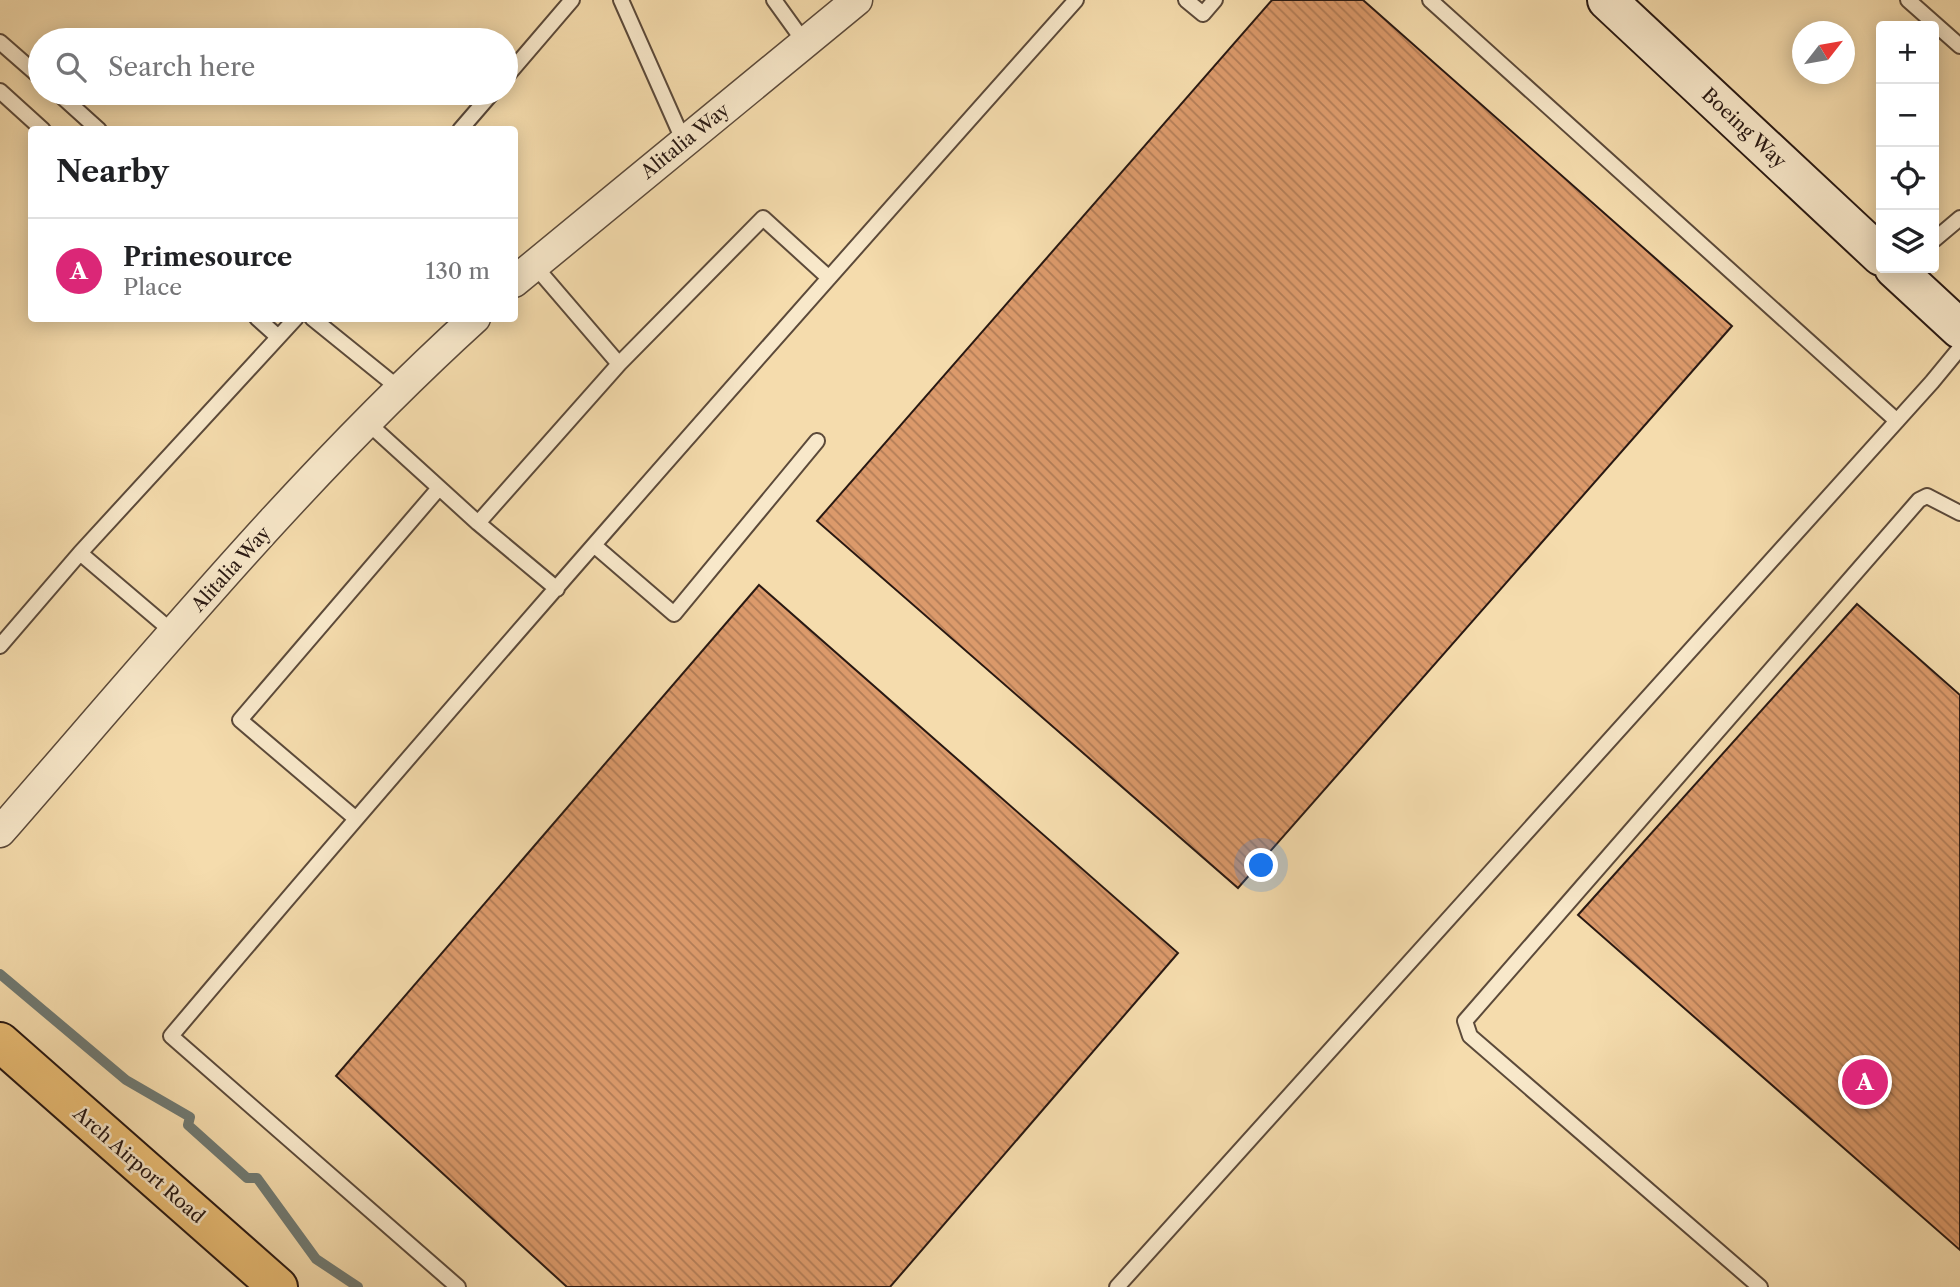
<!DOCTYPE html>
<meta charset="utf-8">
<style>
:root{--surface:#fff;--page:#f6f6f6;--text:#202124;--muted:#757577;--line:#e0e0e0;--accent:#db2777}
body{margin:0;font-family:"Libre Caslon Text",serif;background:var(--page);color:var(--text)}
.controls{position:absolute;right:21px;top:21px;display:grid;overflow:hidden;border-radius:7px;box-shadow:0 4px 18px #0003}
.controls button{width:63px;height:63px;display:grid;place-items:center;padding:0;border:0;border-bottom:2px solid var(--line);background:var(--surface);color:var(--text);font:35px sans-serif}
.compass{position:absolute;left:1792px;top:21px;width:63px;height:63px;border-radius:50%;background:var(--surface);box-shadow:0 4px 18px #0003;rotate:59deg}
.you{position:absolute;left:1262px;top:866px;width:24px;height:24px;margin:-18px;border:5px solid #fff;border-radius:50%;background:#1a73e8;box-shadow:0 0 0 10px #1a73e833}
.badge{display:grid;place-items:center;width:46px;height:46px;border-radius:50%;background:var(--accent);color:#fff;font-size:23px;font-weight:700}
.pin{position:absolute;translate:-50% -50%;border:4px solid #fff;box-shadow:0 2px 7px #0006}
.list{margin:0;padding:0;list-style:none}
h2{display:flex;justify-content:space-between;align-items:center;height:91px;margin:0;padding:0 28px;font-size:30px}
h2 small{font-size:23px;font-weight:400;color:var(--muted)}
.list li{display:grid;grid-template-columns:46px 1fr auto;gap:21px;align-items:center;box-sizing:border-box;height:105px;padding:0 28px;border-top:2px solid var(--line)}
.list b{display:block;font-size:26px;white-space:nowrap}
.list p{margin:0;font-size:23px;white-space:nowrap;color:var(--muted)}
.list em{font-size:23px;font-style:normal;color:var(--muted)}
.icon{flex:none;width:38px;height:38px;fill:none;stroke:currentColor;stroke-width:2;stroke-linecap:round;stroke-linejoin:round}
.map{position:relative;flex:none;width:1960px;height:1287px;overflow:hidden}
.search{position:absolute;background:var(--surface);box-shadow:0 4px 18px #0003;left:28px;top:28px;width:490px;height:77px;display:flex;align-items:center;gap:18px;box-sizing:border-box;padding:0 24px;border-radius:38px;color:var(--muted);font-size:26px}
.panel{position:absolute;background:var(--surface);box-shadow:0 4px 18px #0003;left:28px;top:126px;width:490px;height:196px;border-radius:7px}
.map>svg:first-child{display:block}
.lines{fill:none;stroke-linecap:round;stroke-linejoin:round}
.stream{stroke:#707a73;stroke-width:10}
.building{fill:url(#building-back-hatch);stroke:#291913;stroke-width:2}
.lane-casing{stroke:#5c4a3a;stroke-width:18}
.street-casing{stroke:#5c4a3a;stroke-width:33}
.secondary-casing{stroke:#291913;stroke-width:42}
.primary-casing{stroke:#291913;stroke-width:42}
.lane{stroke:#f8e8ca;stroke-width:14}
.street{stroke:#f8e8ca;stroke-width:30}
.secondary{stroke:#f8e8ca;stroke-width:38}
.primary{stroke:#eabe76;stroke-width:38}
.labels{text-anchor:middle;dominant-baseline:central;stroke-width:5;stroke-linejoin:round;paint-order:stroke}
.street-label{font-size:19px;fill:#291913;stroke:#f8e8ca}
</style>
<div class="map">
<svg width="1960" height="1287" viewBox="0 0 1960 1287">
<defs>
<pattern id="building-back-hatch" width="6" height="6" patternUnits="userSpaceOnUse" patternTransform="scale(1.75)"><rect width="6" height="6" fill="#dc9a6b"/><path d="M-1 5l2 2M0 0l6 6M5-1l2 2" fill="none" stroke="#b27d57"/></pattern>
</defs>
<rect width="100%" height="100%" fill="#f5dcad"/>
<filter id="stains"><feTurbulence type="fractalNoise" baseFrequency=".00286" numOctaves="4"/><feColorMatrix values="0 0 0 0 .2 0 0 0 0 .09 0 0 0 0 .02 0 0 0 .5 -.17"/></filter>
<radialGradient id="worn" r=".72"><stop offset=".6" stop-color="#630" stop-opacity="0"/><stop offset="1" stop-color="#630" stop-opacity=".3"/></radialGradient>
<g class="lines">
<path class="stream" d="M 0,974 L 126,1080 L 190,1117 L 188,1125 L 247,1178 L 257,1178 L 316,1259 L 358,1287"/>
</g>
<path class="building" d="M 1272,0 L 1363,0 L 1732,326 L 1238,888 L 817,521 Z
M 759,585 L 1178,953 L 890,1287 L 567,1287 L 336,1076 Z
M 1857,604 L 1960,695 L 1960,1250 L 1578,915 Z"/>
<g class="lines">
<defs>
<path id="lane" d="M 621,0 L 684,142
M 774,0 L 805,43
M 1186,0 L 1203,14 L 1215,0
M 1430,0 L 1897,421
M 1908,0 L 1960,46
M 0,42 L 40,77
M 506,77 L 572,0
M 0,91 L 43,130
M 58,93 L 99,130
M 460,130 L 492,93
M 1934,240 L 1960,218
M 534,265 L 619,364
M 257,318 L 277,336
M 312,318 L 401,390
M 368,423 L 478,523 L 557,589
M 478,523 L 619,364 L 763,218 L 829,278
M 595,546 L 674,614 L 817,441
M 80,553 L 174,633
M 0,646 L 80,553 L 296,318
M 355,818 L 240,720 L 439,488
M 458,1287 L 171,1036 C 467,686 771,342 1076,0
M 1117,1287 L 1932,382 L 1960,348
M 1760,1287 L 1470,1036 L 1465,1021 L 1919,500 L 1927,496 L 1960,513"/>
<path id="street" d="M 514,282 L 857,0
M 0,832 C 153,657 302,475 475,318"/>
<path id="secondary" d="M 1607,0 L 1881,256
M 1894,268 L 1960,329"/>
<path id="primary" d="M 0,1042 L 278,1287"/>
</defs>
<use href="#lane" class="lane-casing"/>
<use href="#street" class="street-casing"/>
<use href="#secondary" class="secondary-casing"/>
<use href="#primary" class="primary-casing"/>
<use href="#lane" class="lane"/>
<use href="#street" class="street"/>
<use href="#secondary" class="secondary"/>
<use href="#primary" class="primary"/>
</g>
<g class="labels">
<g class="street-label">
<text transform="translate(1744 128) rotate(43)">Boeing Way</text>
<text transform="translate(685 141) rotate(-39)">Alitalia Way</text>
<text transform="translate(231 569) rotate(-48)">Alitalia Way</text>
<text transform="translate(139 1165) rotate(41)">Arch Airport Road</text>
</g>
</g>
<rect width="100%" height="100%" filter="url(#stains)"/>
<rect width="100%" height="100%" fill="url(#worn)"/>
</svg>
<div class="controls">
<button>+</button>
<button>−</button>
<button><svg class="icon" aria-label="locate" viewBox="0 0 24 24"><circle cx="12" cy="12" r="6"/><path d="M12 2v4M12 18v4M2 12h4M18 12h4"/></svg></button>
<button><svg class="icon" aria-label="layers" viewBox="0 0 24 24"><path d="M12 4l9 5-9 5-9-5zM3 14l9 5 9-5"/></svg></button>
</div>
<svg class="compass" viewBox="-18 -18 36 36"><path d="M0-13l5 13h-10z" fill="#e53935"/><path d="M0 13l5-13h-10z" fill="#757577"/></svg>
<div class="you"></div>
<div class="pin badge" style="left:1865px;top:1082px">A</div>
<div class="search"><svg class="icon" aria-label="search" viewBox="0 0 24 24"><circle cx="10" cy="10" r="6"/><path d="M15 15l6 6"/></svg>Search here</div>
<section class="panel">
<h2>Nearby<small></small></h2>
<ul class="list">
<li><span class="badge">A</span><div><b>Primesource</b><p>Place</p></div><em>130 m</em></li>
</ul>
</section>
</div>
